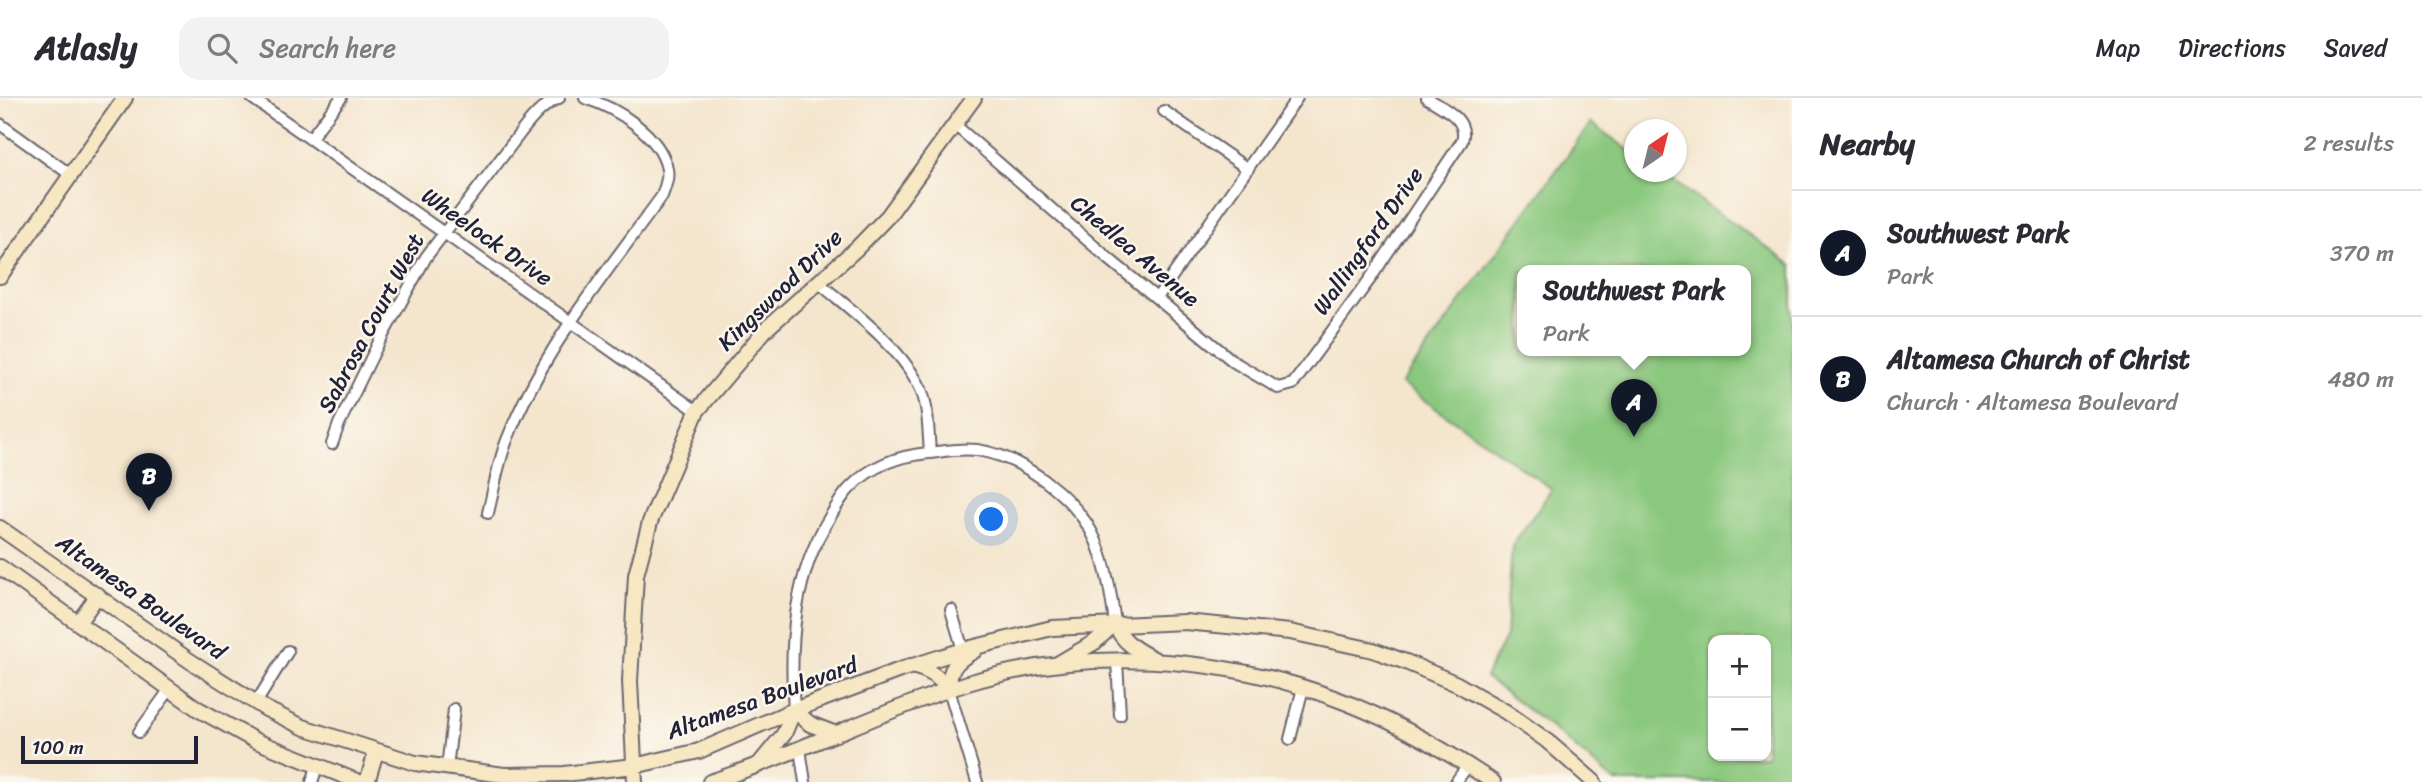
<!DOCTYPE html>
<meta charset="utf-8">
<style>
:root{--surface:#fff;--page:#f2f2f3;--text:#2b2b33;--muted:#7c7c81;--line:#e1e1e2;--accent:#111827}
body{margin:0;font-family:Sriracha,sans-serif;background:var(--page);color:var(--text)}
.controls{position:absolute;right:21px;bottom:21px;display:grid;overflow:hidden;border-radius:14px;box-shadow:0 2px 5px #0004}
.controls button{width:63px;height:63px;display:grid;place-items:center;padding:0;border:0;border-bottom:2px solid var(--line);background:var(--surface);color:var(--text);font:35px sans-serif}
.compass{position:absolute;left:1624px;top:21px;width:63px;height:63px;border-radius:50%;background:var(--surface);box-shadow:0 2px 5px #0004;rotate:35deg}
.scale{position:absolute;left:21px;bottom:18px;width:177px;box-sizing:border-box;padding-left:7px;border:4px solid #22223b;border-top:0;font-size:19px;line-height:24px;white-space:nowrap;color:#22223b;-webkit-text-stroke:5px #fbf7ec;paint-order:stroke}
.you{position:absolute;left:992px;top:422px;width:24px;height:24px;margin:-18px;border:5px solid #fff;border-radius:50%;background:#1a73e8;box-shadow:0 0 0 10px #1a73e833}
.badge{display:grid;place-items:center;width:46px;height:46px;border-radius:50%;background:var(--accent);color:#fff;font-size:23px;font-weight:700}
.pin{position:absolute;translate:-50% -58px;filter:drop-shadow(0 2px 4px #0008)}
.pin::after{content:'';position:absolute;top:37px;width:24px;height:21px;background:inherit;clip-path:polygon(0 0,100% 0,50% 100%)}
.popup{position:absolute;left:1517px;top:167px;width:234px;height:91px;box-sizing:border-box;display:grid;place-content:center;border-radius:14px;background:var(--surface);filter:drop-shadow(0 2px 5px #0005);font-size:23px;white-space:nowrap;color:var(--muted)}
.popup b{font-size:26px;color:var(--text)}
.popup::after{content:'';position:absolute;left:50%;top:100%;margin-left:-14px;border:14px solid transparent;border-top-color:var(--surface)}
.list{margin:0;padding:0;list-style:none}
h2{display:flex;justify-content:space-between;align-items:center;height:91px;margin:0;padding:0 28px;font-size:30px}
h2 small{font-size:23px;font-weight:400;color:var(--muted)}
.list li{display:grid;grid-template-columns:46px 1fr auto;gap:21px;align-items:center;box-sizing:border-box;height:126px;padding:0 28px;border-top:2px solid var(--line)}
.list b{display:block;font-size:26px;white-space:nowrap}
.list p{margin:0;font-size:23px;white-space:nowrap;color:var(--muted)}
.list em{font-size:23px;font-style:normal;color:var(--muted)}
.icon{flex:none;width:38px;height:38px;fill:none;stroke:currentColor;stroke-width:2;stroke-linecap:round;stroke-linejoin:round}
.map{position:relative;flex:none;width:1792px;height:684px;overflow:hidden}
header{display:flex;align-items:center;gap:42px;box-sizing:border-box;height:98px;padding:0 35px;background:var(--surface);border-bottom:2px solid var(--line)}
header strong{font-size:33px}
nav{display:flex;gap:38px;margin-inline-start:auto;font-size:24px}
.search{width:490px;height:63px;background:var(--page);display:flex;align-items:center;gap:18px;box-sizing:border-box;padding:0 24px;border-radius:21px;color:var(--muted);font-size:26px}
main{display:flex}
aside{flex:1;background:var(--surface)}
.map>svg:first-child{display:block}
.green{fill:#8ac87e;stroke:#56755c;stroke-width:2;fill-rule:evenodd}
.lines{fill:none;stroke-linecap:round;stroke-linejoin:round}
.street-casing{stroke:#6c666e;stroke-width:14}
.secondary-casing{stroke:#6c666e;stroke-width:18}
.street{stroke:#fff;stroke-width:10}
.secondary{stroke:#f7e8c3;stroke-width:14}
.labels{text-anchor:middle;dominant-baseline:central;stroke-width:5;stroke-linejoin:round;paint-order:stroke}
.street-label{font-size:23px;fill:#22223b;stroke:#fbf7ec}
</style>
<header>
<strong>Atlasly</strong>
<div class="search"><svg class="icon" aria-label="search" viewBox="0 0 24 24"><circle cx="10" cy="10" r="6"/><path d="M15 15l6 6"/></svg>Search here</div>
<nav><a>Map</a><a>Directions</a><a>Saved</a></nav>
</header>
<main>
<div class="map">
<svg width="1792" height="684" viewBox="0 0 1792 684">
<rect width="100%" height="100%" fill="#fbf7ec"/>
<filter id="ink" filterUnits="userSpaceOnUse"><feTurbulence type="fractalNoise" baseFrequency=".0143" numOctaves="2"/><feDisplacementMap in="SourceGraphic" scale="14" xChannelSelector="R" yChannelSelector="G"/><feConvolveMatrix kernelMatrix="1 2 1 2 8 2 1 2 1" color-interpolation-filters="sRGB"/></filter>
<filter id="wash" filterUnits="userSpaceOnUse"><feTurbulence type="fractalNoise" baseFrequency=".00686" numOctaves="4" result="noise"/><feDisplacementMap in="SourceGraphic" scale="28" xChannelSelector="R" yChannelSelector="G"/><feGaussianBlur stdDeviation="1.57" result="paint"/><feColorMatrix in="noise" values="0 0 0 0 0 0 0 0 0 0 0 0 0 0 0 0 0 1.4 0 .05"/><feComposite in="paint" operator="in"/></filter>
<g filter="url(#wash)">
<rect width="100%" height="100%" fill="#f4e5cd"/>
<path class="green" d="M 1591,25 L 1634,56 L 1634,74 L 1660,74 L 1792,167 L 1792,684 L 1615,684 L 1563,639 L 1485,579 L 1506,538 L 1512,448 L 1552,391 L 1401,286 ZM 1522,173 L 1746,173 L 1746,253 L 1522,253 ZM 1766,542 L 1766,658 L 1713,658 L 1713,542 Z"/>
</g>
<g filter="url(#ink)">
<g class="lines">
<defs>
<path id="street" d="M 252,0 L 697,313
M 1164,13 L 1248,71
M 0,26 L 71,77
M 955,27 L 1109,161 L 1234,264 L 1278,290 L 1293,286 L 1296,282 L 1370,181 L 1462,43 C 1469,21 1443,10 1427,0
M 310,41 L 341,0
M 818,184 C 852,213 895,244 918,285 C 929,305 928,332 930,355
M 1157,200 L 1297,0
M 332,346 L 339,326 L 378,246 L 426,159 L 521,34 C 532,20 543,7 559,0
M 488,415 C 494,390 498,365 507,342 C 542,252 606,175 662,98 C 665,89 669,80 667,71 C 660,36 616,10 585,0
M 951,512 L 963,552
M 1117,563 L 1120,617
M 949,592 L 977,684
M 256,605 L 288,553
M 794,612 C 789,544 794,476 831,417 C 837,408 842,398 849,391 C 871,367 898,358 929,355 C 945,353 961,350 977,352 C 1022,358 1078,401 1096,443 C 1107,470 1111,497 1115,525
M 139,634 L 170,591
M 1290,641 L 1303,590
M 800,651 L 805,684
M 447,670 L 454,611
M 312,684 L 317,669
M 1456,684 L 1468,667"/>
<path id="secondary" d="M 0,178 L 125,0
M 0,430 L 190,563 L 266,611 L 303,629 L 415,665 L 504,677 L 564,676 L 634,668 L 699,653 L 794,612 L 900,572 L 963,552 L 1052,530 L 1185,524 L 1290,534 L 1373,552 L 1406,564 L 1457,586 L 1506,614 L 1546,642 L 1594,684
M 0,469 L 198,611 L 256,643 L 359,684
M 78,525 L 98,497
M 1059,565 L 1095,544 L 1115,525 C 1121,543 1137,553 1154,561
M 911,568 C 929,572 938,578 949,592
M 949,592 C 948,571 956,563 974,553
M 761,664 L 784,636 L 794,612 L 810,626 L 836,636
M 367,684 L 376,654
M 635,684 L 630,583 L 636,477 L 650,424 L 697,313 L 766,231 L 857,150 L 888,118 L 974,0
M 710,684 C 797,656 880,613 968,585 C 1084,549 1220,557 1334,600 C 1389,620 1444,651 1493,684"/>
</defs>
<use href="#street" class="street-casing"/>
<use href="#secondary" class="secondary-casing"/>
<use href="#street" class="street"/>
<use href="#secondary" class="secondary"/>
</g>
</g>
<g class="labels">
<g class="street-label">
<text transform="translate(487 139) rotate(35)">Wheelock Drive</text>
<text transform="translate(1368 143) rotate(-55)">Wallingford Drive</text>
<text transform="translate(1135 153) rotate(40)">Chedlea Avenue</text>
<text transform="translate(780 192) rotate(-44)">Kingswood Drive</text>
<text transform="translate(371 225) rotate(-62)">Sabrosa Court West</text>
<text transform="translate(141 499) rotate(35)">Altamesa Boulevard</text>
<text transform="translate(762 600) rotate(-20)">Altamesa Boulevard</text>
</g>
</g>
</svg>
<div class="controls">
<button>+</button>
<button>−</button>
</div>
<svg class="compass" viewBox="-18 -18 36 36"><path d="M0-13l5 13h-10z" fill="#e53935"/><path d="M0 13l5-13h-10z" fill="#7c7c81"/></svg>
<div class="scale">100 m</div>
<div class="you"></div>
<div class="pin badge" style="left:1634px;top:339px">A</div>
<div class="popup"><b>Southwest Park</b>Park</div>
<div class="pin badge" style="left:149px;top:413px">B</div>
</div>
<aside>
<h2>Nearby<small>2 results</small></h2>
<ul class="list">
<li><span class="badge">A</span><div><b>Southwest Park</b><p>Park</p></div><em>370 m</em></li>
<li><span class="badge">B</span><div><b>Altamesa Church of Christ</b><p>Church · Altamesa Boulevard</p></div><em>480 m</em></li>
</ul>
</aside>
</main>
